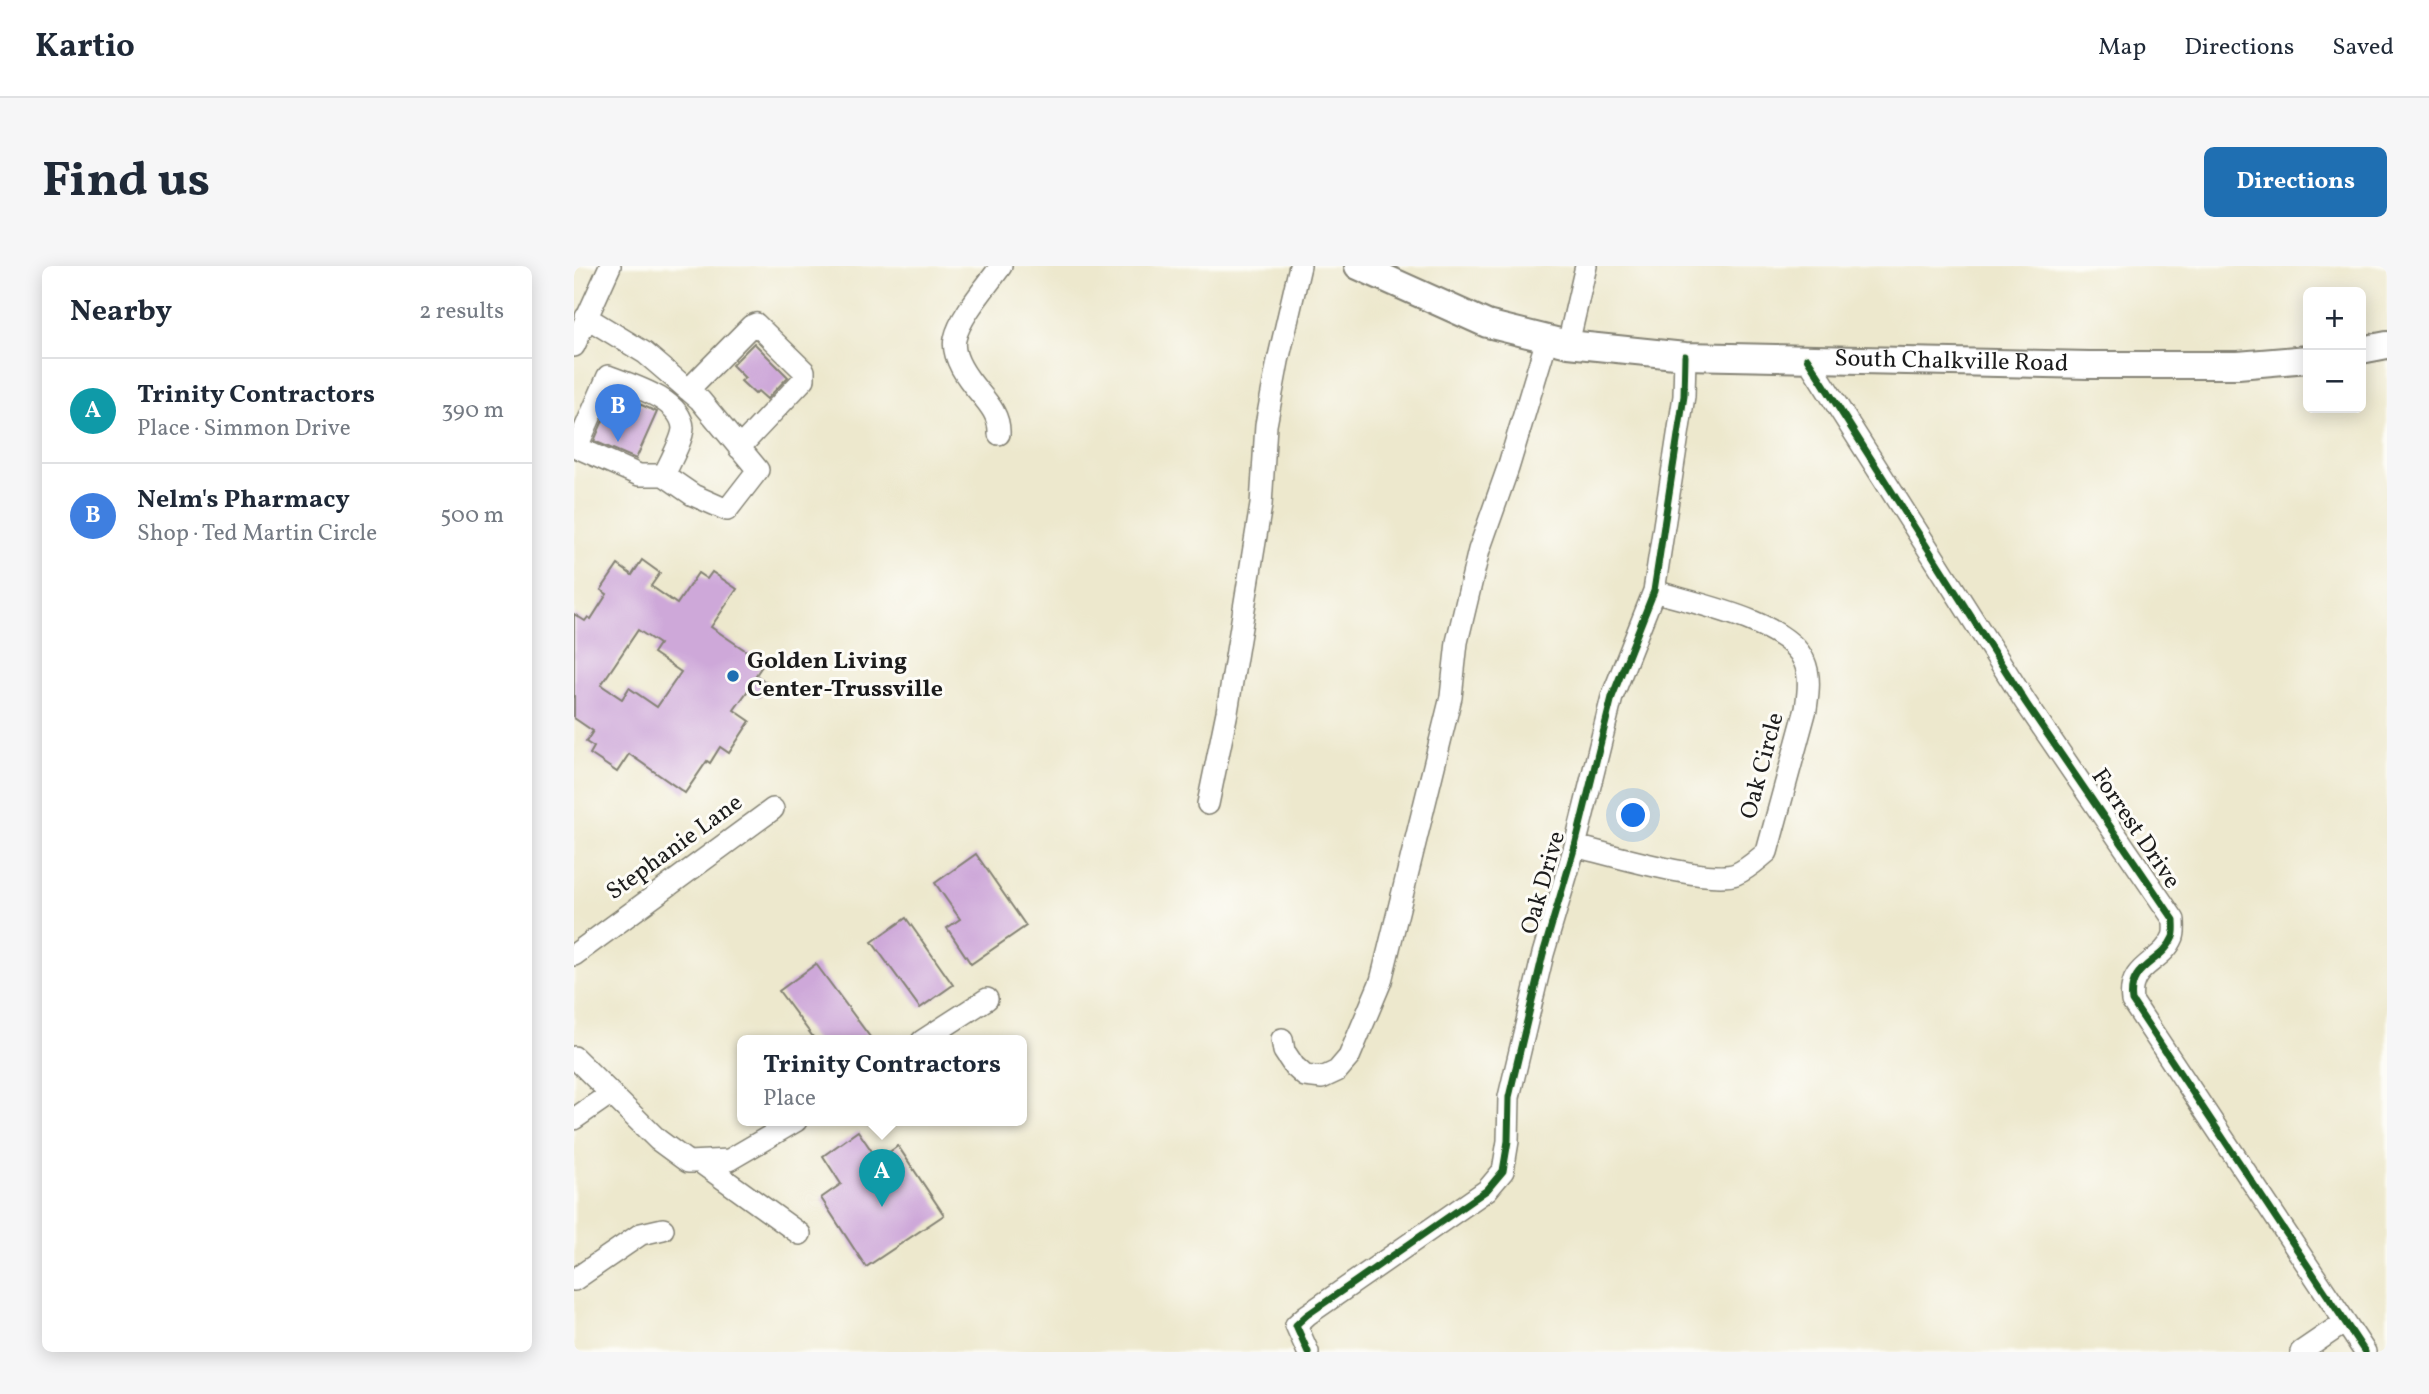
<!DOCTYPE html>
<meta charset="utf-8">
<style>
:root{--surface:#fff;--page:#f6f6f7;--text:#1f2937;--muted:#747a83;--line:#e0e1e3;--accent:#1f6fb2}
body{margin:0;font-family:Vollkorn,serif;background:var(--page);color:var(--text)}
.controls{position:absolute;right:21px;top:21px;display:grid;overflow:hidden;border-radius:10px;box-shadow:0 4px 18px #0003}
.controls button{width:63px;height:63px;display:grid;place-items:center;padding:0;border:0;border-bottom:2px solid var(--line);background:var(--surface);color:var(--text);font:35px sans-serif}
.you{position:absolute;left:1060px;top:550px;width:24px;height:24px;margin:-18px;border:5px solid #fff;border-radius:50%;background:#1a73e8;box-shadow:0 0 0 10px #1a73e833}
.badge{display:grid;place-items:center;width:46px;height:46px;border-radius:50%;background:var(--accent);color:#fff;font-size:23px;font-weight:700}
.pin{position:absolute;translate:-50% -58px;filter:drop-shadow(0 2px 4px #0008)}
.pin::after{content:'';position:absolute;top:37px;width:24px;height:21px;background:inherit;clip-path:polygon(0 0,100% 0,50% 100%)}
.popup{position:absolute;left:163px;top:769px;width:290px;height:91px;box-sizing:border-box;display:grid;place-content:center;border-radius:10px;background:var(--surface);filter:drop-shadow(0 2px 5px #0005);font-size:23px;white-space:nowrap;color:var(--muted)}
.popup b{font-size:26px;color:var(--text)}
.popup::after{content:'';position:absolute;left:50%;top:100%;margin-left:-14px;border:14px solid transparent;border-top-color:var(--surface)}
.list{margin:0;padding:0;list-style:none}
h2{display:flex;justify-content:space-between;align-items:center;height:91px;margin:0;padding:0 28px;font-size:30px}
h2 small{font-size:23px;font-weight:400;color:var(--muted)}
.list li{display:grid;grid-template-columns:46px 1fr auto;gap:21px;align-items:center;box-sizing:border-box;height:105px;padding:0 28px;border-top:2px solid var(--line)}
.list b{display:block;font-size:26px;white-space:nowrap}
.list p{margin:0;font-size:23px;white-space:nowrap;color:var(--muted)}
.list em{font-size:23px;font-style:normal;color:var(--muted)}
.map{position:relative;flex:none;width:1813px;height:1086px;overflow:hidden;border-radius:10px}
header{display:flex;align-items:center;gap:42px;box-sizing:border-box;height:98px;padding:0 35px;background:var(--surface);border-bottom:2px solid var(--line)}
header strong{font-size:33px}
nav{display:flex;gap:38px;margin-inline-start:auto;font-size:24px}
.intro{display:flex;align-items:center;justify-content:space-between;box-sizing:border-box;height:168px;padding:0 42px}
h1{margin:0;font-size:49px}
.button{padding:18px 32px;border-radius:10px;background:var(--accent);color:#fff;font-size:24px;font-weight:700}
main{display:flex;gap:42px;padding:0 42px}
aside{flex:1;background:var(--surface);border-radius:10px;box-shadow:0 4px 18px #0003}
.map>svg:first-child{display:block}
.building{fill:#cea8d9;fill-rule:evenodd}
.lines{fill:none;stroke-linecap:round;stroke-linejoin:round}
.minor-casing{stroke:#848274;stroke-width:24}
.major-casing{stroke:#848274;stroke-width:30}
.minor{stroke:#fff;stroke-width:21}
.major{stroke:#fff;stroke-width:26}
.cycleway-casing{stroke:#fdfcf7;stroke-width:11}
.cycleway{stroke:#1b5e20;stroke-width:7}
.poi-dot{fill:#1f6fb2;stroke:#fdfcf7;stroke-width:2.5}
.labels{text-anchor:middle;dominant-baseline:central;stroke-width:6;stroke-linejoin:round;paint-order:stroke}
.street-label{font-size:24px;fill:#1c1c1c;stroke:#fdfcf7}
.poi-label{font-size:24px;font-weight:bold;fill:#1c1c1c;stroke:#fdfcf7;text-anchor:start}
</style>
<header>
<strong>Kartio</strong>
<nav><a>Map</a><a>Directions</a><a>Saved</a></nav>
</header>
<div class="intro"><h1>Find us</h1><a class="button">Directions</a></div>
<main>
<aside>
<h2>Nearby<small>2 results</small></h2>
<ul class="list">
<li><span class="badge" style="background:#0f9aa8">A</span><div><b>Trinity Contractors</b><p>Place · Simmon Drive</p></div><em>390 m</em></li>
<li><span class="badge" style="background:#3f7fe0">B</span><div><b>Nelm's Pharmacy</b><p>Shop · Ted Martin Circle</p></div><em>500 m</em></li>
</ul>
</aside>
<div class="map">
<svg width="1813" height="1086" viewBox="0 0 1813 1086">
<rect width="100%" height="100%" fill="#fdfcf7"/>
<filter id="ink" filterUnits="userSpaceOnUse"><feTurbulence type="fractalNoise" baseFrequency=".0143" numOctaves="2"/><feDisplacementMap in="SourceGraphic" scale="14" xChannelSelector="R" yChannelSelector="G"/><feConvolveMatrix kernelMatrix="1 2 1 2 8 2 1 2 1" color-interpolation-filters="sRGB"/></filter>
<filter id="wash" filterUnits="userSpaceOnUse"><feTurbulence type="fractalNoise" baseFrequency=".00686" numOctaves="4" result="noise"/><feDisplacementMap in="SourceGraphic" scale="28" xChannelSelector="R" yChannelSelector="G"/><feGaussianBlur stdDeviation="1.57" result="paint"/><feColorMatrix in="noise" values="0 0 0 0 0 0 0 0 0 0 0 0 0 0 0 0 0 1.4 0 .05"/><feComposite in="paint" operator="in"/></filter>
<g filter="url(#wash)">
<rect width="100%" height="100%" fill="#ede8cd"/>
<g id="blocks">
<path class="building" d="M 180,77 L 214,111 L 193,133 L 184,125 L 181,128 L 167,115 L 171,112 L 158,99 Z
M 41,127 L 83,146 L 62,193 L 20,175 Z
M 68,294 L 86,307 L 77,320 L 103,338 L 124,307 L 133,313 L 138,306 L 163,323 L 137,361 L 190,397 L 182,409 L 194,418 L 186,431 L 175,423 L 160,444 L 176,455 L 155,487 L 146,481 L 136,497 L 133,495 L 111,527 L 55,488 L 43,506 L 16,488 L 20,481 L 12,476 L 19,465 L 0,452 L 0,348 L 11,355 L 14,351 L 17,353 L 33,328 L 27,324 L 44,299 L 58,309 ZM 64,364 L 85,378 L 79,387 L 107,406 L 83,441 L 55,422 L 48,433 L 27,419 Z
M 402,588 L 452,660 L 397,698 L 373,662 L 386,653 L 361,617 Z
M 332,652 L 379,719 L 346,742 L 298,676 Z
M 242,698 L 299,775 L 242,775 L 205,725 Z
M 284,865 L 304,894 L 324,880 L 370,949 L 292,1001 L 247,932 L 267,918 L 249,890 Z"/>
</g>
</g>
<g filter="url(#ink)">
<use href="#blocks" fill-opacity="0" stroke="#848274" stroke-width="2"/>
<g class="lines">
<defs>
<path id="minor" d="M 994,78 L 1012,0
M 0,80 L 36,0
M 1233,92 L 1452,437 L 1600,654 C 1600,659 1601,666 1599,671 C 1588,698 1553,698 1558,735 L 1791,1086
M 114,124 L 177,60 L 182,58 L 230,105 L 230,113 L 165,182
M 425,168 C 426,151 416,139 405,126 C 394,113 377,91 381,73 C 386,50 413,20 427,0
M 0,180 L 65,209 L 90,209
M 3,181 L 34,110 C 57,119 107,133 109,162 C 109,173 95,198 90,209 L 119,229 L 153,244 L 184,204 L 126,134 L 71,87 L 12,51
M 634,538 L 653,446 L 687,239 L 692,159 L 704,95 L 726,0
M 1001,580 C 1034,588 1134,618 1162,608 C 1174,603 1183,594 1193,586 L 1232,443 C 1234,428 1237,410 1230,395 C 1214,355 1118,337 1080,325
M 0,689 L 199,543
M 708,773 L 710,785 L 720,800 L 731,810 L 748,812 L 763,805 L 775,791 L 807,715 L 877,431 L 883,376 L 905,284 L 934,202 L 973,73
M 348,775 L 413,733
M 0,791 L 84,874 L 114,896 L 155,894 L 222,855
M 0,853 L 36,828
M 126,896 L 226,968
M 0,1014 L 67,968 L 89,963
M 734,1086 L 722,1059 L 733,1049 L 913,924 L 929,905 L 934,875 L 935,831 L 969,688 L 1001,580 L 1038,431 L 1080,325 L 1110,130 L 1111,90
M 1727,1086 L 1771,1056"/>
<g id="major">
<path id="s1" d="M 784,0 L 913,58 L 994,78 L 1111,90 L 1515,99 L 1664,99 L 1734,93"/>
<path d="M 1787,84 L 1813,79"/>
</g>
</defs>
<use href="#minor" class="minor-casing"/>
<use href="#major" class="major-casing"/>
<use href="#minor" class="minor"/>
<use href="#major" class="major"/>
<defs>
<path id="cycleway" d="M 1233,92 L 1452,437 L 1600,654 C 1600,659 1601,666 1599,671 C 1588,698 1553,698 1558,735 L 1791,1086
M 734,1086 L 722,1059 L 733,1049 L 913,924 L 929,905 L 934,875 L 935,831 L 969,688 L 1001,580 L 1038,431 L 1080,325 L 1110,130 L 1111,90"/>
</defs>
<use href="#cycleway" class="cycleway-casing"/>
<use href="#cycleway" class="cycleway"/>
</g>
</g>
<circle class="poi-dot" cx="159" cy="410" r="7"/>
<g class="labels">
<g class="street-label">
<text stroke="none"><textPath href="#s1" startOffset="609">South Chalkville Road</textPath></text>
<text transform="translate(1189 500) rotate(-75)">Oak Circle</text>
<text transform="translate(1561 563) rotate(56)">Forrest Drive</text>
<text transform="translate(101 582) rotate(-36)">Stephanie Lane</text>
<text transform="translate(970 617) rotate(-74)">Oak Drive</text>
</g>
<g class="poi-label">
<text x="173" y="396">Golden Living<tspan x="173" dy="28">Center-Trussville</tspan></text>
</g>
</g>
</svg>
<div class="controls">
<button>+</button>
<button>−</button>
</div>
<div class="you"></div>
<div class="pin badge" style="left:308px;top:941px;background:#0f9aa8">A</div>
<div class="popup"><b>Trinity Contractors</b>Place</div>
<div class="pin badge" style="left:44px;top:176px;background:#3f7fe0">B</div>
</div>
</main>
